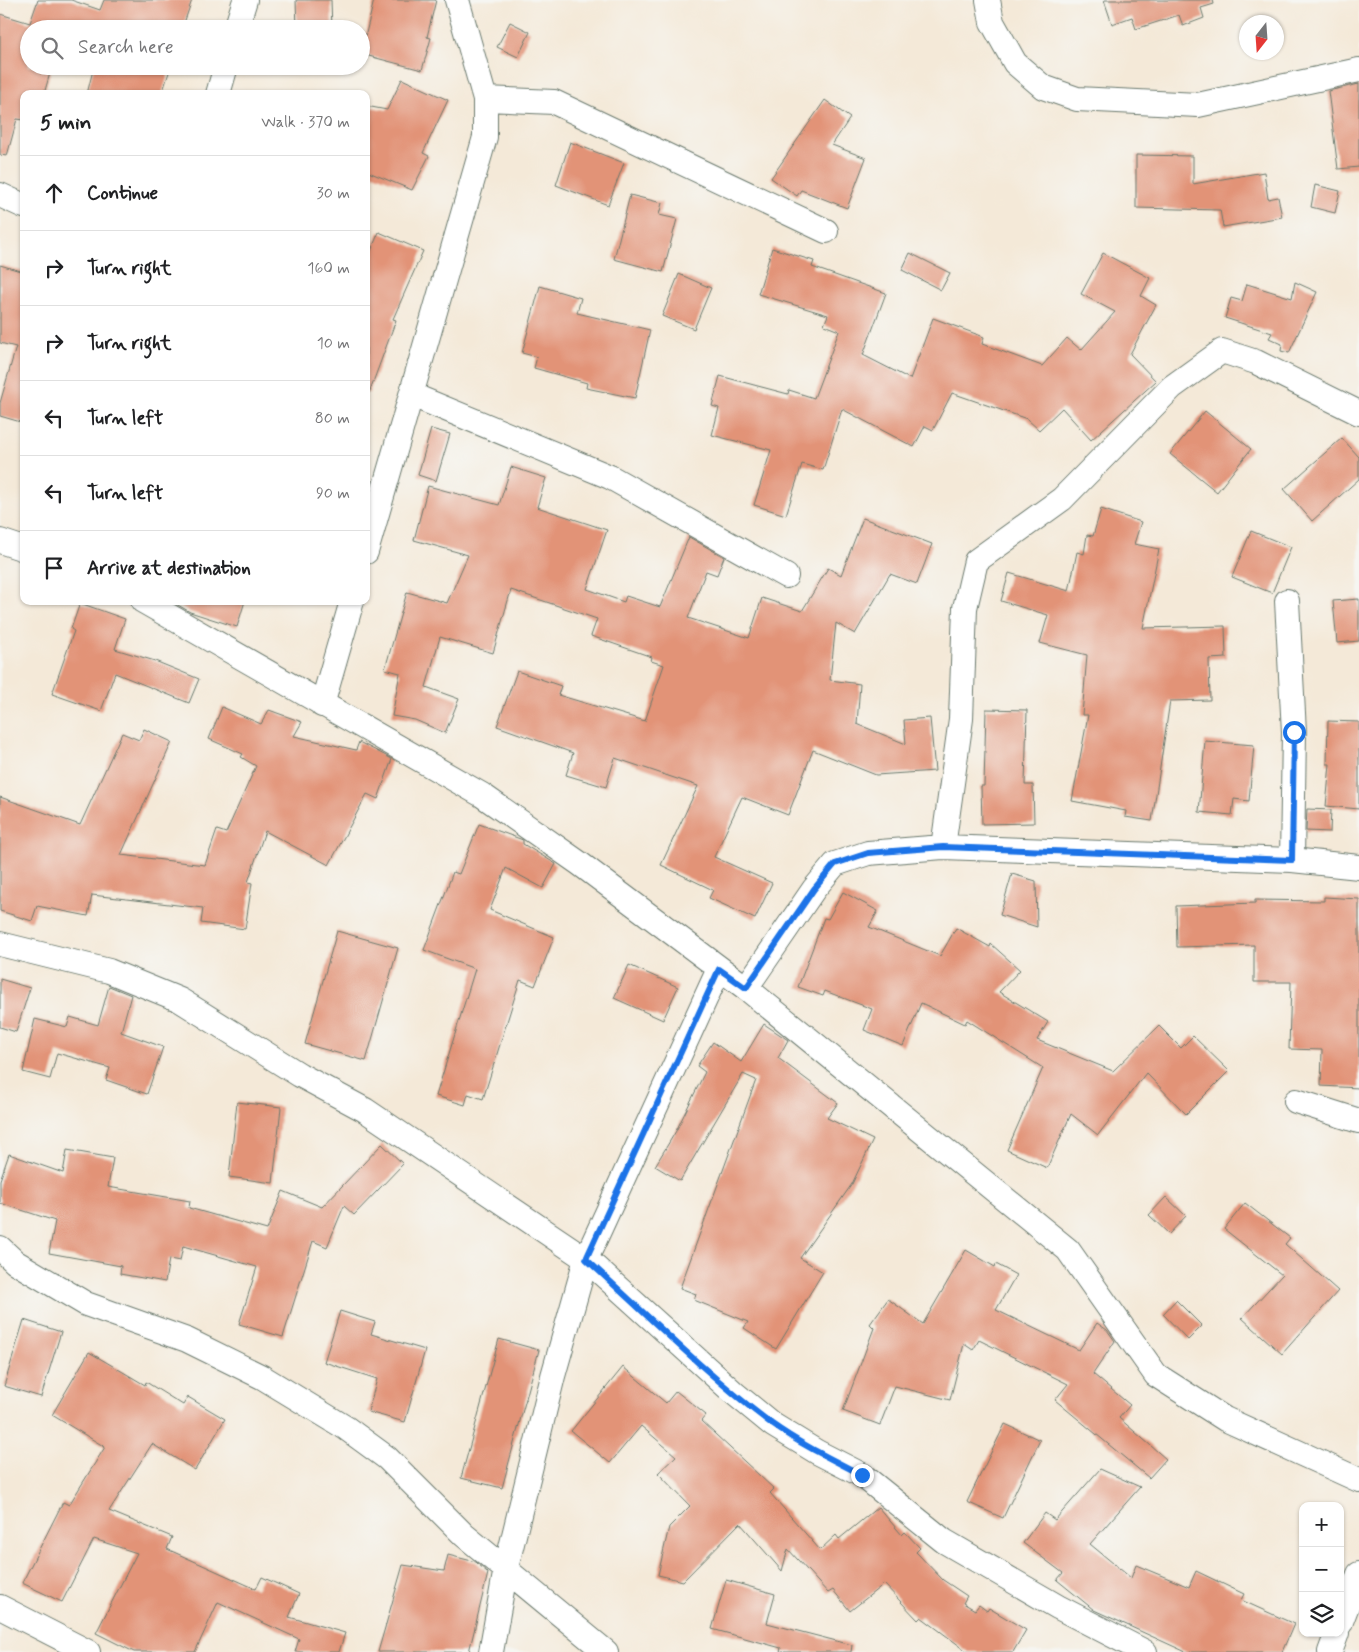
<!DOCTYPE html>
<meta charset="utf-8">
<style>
:root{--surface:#fff;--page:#f2f2f2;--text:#202124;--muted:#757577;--line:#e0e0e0}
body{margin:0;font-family:Mynerve,sans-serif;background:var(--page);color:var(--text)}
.controls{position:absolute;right:15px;bottom:15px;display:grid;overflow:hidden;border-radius:10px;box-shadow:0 1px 4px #0004}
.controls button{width:45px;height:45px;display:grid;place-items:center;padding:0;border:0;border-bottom:1px solid var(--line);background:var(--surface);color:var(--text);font:25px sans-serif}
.compass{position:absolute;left:1239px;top:15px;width:45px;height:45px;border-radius:50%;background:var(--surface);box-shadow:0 1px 4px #0004;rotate:197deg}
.stop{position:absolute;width:15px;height:15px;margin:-11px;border:4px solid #1a73e8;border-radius:50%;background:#fff}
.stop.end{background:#1a73e8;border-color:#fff;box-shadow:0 1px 5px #0008}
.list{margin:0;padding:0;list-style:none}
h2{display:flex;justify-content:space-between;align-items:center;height:65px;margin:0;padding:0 20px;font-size:21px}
h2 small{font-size:16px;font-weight:400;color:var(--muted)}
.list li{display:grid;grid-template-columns:32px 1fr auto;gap:15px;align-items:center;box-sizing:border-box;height:75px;padding:0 20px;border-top:1px solid var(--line)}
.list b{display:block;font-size:19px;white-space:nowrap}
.list em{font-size:16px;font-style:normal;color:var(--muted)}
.icon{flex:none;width:28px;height:28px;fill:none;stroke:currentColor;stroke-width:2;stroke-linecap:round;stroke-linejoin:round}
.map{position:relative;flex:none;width:1359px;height:1652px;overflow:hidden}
.search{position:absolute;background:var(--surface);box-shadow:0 1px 4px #0004;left:20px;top:20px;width:350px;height:55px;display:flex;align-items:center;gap:12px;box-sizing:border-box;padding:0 18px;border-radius:28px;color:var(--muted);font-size:19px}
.panel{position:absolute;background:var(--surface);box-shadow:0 1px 4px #0004;left:20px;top:90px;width:350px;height:515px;border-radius:10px}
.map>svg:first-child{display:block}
.building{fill:#e29377}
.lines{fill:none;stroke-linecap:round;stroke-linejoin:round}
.street-casing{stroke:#6a796d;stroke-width:26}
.street{stroke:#fff;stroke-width:24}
.route{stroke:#1a73e8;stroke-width:6}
</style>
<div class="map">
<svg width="1359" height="1652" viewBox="0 0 1359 1652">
<rect width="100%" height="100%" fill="#f6f6f2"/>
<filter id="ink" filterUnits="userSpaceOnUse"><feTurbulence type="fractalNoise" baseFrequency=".02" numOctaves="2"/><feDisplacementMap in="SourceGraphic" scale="10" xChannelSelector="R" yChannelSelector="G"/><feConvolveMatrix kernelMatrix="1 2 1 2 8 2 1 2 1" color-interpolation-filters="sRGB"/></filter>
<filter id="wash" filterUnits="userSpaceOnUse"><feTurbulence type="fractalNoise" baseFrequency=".0096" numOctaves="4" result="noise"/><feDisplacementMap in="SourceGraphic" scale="20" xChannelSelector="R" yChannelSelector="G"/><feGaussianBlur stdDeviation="1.12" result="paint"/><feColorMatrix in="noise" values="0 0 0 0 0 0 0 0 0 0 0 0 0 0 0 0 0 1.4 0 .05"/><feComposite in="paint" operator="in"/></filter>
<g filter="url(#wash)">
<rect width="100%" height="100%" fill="#f4e9d8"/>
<g id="blocks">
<path class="building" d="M 38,0 L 71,0 L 100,10 L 104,0 L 192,0 L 182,29 L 29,29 L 29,66 L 52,66 L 44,94 L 24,94 L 24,120 L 17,119 L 7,156 L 0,155 L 0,14 L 30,23 Z
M 296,0 L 331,0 L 332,29 L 297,29 Z
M 374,0 L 436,0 L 427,37 L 431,38 L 422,70 L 361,54 Z
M 1104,0 L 1213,0 L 1214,4 L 1201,8 L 1204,18 L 1183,26 L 1179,15 L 1136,29 L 1132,17 L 1112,24 Z
M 510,22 L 530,32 L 518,57 L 497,47 Z
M 94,66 L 171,66 L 162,94 L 87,94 Z
M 402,79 L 448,100 L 423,153 L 429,156 L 412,190 L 366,171 L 366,106 L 387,110 Z
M 1359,84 L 1359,167 L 1338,169 L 1328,91 Z
M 825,100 L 850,118 L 832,145 L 866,158 L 847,208 L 801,190 L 797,196 L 771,178 Z
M 570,142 L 624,163 L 608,205 L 556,185 Z
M 1136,155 L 1193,156 L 1193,184 L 1264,172 L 1268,199 L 1278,197 L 1282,217 L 1223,227 L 1220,210 L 1136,208 Z
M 1315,185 L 1340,191 L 1335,213 L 1311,207 Z
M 630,195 L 662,203 L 659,215 L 677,219 L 663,272 L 614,259 Z
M 379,232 L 423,251 L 393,319 L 396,320 L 369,393 L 366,393 L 366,262 Z
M 772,248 L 814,261 L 812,267 L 886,293 L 863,355 L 910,379 L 933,318 L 984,337 L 982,344 L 1042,366 L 1067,338 L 1081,350 L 1115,312 L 1081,294 L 1103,253 L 1150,278 L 1141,296 L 1156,305 L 1130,354 L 1156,381 L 1091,440 L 1062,408 L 1039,430 L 1027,419 L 952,393 L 933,430 L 925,426 L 914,447 L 842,409 L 823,470 L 802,464 L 786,515 L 754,505 L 771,450 L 712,435 L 719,408 L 712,406 L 720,376 L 788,394 L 789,390 L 814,398 L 839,331 L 824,325 L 828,315 L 758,294 Z
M 910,253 L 950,273 L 941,290 L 902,270 Z
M 0,265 L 24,272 L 24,423 L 0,416 L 0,403 L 16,347 L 0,343 Z
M 679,274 L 711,288 L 694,329 L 662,316 Z
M 1295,282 L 1317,292 L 1289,353 L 1281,351 L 1282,344 L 1269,338 L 1272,333 L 1225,318 L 1231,298 L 1242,301 L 1247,284 L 1292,298 Z
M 540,286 L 581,298 L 577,313 L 650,330 L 635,398 L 586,388 L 587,383 L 534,368 L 537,357 L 522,353 Z
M 1205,411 L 1251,449 L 1217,492 L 1170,454 Z
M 431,429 L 450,434 L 436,481 L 418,475 Z
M 1342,438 L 1359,457 L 1359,479 L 1312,521 L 1284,489 Z
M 511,467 L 546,478 L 537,507 L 607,530 L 587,589 L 624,602 L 626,596 L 660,607 L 689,537 L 724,557 L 717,575 L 706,571 L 688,618 L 749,638 L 762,598 L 802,611 L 828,568 L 841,575 L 863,518 L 932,544 L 917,584 L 890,574 L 855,634 L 836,623 L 830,680 L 860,684 L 857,724 L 906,744 L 904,720 L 930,718 L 935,771 L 876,775 L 813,750 L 788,815 L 742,797 L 714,857 L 772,883 L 755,919 L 709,898 L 713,890 L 661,865 L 698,786 L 615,758 L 606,787 L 566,775 L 573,753 L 497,726 L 517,671 L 561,686 L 558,695 L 645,721 L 664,665 L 651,661 L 652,657 L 591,636 L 597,619 L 511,590 L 493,653 L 440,637 L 426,687 L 459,699 L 445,733 L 415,720 L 392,716 L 400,673 L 385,669 L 407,592 L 447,603 L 468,555 L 414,540 L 428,486 L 499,505 Z
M 1101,509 L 1141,522 L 1134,544 L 1159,549 L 1143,628 L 1225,626 L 1226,658 L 1209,659 L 1210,700 L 1170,701 L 1152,821 L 1125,817 L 1126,811 L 1072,801 L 1088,715 L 1082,715 L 1087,655 L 1040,643 L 1048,615 L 1001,601 L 1009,573 L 1069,591 L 1077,552 L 1084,554 L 1087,535 L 1093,536 Z
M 1251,531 L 1291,547 L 1272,593 L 1232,577 Z
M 1359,599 L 1359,641 L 1337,643 L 1333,601 Z
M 171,601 L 245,601 L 237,627 L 190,612 Z
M 80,603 L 125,619 L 115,649 L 155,661 L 199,679 L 189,703 L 115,673 L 101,711 L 52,694 L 74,631 L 71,629 Z
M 222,707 L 261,724 L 269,710 L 302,722 L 294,736 L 356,750 L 359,742 L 392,759 L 378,799 L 367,794 L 329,865 L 265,831 L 248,882 L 252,883 L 245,929 L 201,923 L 203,908 L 92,895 L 88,916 L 37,906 L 32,921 L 0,911 L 0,797 L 80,825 L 122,733 L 139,740 L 144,729 L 172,742 L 121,855 L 205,865 L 217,830 L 226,833 L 256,766 L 241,757 L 243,754 L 209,739 Z
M 986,709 L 1027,710 L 1025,785 L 1033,785 L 1034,823 L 982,824 L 981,786 L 984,786 Z
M 1328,721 L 1359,722 L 1359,809 L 1326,806 L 1330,764 L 1327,764 Z
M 1205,741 L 1254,745 L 1249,801 L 1234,799 L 1232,815 L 1199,812 Z
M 1307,809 L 1331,810 L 1330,832 L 1306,831 Z
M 479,824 L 523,840 L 523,844 L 556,864 L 543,888 L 506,868 L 490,910 L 554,937 L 535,986 L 520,980 L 483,1099 L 468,1094 L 465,1105 L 436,1096 L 475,969 L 424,950 L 453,872 L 459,874 Z
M 1012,874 L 1036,881 L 1037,927 L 1000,915 Z
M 843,892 L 878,911 L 869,927 L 940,956 L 956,928 L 990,947 L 991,944 L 1020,970 L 999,992 L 1048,1022 L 1037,1040 L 1113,1071 L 1159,1026 L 1181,1048 L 1193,1036 L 1229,1071 L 1186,1114 L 1146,1073 L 1098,1135 L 1071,1114 L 1047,1168 L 1007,1150 L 1043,1068 L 967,1020 L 965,1024 L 921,1003 L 903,1046 L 864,1030 L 872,1009 L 825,991 L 823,996 L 798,987 L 824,918 L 828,919 Z
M 1324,897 L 1359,899 L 1359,1088 L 1321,1086 L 1322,1050 L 1289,1049 L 1291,982 L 1254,982 L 1254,945 L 1177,947 L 1176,906 L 1255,903 L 1255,900 L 1324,901 Z
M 337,931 L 398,948 L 366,1061 L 305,1044 Z
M 629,965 L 678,987 L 663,1020 L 614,998 Z
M 0,979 L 30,988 L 16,1032 L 0,1027 Z
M 109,986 L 131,995 L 121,1032 L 163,1047 L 147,1094 L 106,1080 L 110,1068 L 57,1053 L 50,1079 L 23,1072 L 35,1019 L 67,1027 L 70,1017 L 98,1025 Z
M 764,1024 L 788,1040 L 778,1058 L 838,1103 L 827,1118 L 873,1140 L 852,1184 L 800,1258 L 823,1272 L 776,1349 L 744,1328 L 748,1322 L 694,1300 L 696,1294 L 680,1288 L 756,1080 L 743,1074 L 680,1181 L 655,1166 L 676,1131 L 705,1072 L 697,1066 L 713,1042 L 741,1062 Z
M 237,1102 L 281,1107 L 273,1183 L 229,1177 Z
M 382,1144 L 403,1164 L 354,1215 L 344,1206 L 327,1247 L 313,1241 L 283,1337 L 239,1324 L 257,1267 L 183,1246 L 180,1261 L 169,1259 L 165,1282 L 120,1274 L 121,1266 L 49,1253 L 55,1221 L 0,1203 L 0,1180 L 9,1154 L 63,1173 L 67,1150 L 113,1158 L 108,1187 L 190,1201 L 189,1208 L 267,1230 L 283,1191 L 322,1207 Z
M 1166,1197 L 1186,1216 L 1169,1234 L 1149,1215 Z
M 1245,1203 L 1290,1238 L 1285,1244 L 1338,1291 L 1282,1354 L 1242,1318 L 1282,1275 L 1224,1229 Z
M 966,1250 L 995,1267 L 996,1264 L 1016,1275 L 996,1310 L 1079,1350 L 1097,1323 L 1107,1330 L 1115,1341 L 1093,1374 L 1130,1405 L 1119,1418 L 1166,1459 L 1149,1478 L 1055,1400 L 1068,1384 L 979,1340 L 973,1350 L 964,1344 L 950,1400 L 895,1386 L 880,1425 L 843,1411 L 874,1328 L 870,1324 L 888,1299 L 923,1324 Z
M 1176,1300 L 1202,1326 L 1188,1340 L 1163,1314 Z
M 340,1311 L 375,1322 L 371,1334 L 425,1350 L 405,1422 L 368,1412 L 377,1379 L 324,1362 Z
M 24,1320 L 61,1332 L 41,1397 L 4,1386 Z
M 499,1339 L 539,1350 L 502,1488 L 461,1478 Z
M 89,1352 L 145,1385 L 146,1382 L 183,1405 L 188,1397 L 225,1419 L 195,1470 L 152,1444 L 109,1511 L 172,1537 L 167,1549 L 256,1589 L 262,1577 L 299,1594 L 289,1617 L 345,1633 L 339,1652 L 295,1652 L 299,1639 L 218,1602 L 195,1652 L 134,1652 L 96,1633 L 137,1553 L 94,1539 L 62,1602 L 22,1583 L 63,1502 L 69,1505 L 105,1447 L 52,1415 Z
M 623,1367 L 666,1403 L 676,1391 L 706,1415 L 701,1421 L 774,1489 L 770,1493 L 820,1550 L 836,1535 L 839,1539 L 878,1507 L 902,1535 L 905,1532 L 920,1548 L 916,1552 L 943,1580 L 967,1596 L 963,1603 L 975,1610 L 979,1605 L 987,1611 L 989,1608 L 1026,1630 L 1013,1652 L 968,1652 L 921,1617 L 918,1620 L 884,1584 L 850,1611 L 833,1590 L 828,1593 L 788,1549 L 782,1571 L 740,1523 L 683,1581 L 658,1575 L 669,1527 L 690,1506 L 658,1473 L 676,1456 L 641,1426 L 610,1463 L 571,1431 Z
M 1005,1424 L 1040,1440 L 1003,1518 L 967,1502 Z
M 1100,1469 L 1140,1487 L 1090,1544 L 1131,1578 L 1136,1565 L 1189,1587 L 1196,1571 L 1244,1594 L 1241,1600 L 1294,1624 L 1282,1652 L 1186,1652 L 1094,1610 L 1057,1580 L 1063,1573 L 1023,1543 L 1045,1513 L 1055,1520 Z
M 448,1555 L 476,1562 L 488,1573 L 469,1652 L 378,1652 L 403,1565 L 444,1571 Z
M 726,1580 L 775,1594 L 767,1623 L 852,1645 L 851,1652 L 780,1652 L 781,1648 L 712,1629 Z"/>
</g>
</g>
<g filter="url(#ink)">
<use href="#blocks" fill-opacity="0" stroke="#6a796d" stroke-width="1"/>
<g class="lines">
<defs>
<path id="street" d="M 988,0 L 992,22 L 1015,63 L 1043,87 L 1077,99 L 1198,105 L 1359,70
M 236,29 L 245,0
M 218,94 L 226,66
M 485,99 L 554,102 L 826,231
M 0,195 L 24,206
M 412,395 L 610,477 L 786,576
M 0,541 L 24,549
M 366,552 L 485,137 L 485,99 L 457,0
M 143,601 L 482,795 L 579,863 L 746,988 L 1068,1250 L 1156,1375 L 1225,1419 L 1359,1480
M 1287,601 L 1294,732 L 1292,860
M 322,705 L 352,601
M 943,847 L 961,719 L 965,608 L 976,561 L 1062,499 L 1172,387 L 1222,351 L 1256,362 L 1359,413
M 0,944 L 109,971 L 180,1000 L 300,1075 L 365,1110 L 586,1259 L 734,1393 L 773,1425 L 817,1452 L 862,1475 L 944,1541 L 1058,1607 L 1145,1652
M 746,988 L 814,889 L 835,864 L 868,853 L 943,847 L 1292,860 L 1359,867
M 1296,1101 L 1359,1121
M 0,1248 L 15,1262 L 86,1304 L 187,1340 L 262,1377 L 346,1428 L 387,1458 L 464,1535 L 606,1652
M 0,1607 L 88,1652
M 1340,1624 L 1359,1574
M 491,1652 L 506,1568 L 553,1376 L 586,1259 L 719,969
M 1330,1652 L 1337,1633"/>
</defs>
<use href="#street" class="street-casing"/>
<use href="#street" class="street"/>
</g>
</g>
<g class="lines" filter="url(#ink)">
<path class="route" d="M 862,1475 C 831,1459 800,1444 772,1424 C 706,1374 647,1315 586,1259 L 719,969 L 746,988 L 814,889 L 835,864 L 868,853 L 943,847 L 1292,860 L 1294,732"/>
</g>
</svg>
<div class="controls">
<button>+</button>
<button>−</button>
<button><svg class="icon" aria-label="layers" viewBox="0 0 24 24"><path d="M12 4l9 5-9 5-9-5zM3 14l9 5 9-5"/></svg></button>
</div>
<svg class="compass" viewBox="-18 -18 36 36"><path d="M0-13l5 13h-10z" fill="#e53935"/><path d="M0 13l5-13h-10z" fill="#757577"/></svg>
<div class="stop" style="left:1294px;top:732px"></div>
<div class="stop end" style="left:862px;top:1475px"></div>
<div class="search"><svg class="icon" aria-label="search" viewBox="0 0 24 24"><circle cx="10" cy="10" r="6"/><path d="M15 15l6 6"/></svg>Search here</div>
<section class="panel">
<h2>5 min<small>Walk · 370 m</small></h2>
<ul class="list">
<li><svg class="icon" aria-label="ahead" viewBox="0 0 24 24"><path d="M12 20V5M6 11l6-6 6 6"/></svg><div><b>Continue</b></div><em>30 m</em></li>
<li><svg class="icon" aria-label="right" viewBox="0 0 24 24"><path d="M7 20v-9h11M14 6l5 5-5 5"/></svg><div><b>Turn right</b></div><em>160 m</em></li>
<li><svg class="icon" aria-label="right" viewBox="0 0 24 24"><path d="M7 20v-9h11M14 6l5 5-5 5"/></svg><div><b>Turn right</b></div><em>10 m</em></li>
<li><svg class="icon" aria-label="left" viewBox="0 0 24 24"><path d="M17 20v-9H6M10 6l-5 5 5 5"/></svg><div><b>Turn left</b></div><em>80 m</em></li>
<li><svg class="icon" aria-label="left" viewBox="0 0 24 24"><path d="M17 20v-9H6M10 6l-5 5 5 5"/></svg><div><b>Turn left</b></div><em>90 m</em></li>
<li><svg class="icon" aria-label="arrive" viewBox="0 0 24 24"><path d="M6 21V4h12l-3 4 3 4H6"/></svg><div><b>Arrive at destination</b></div></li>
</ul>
</section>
</div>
